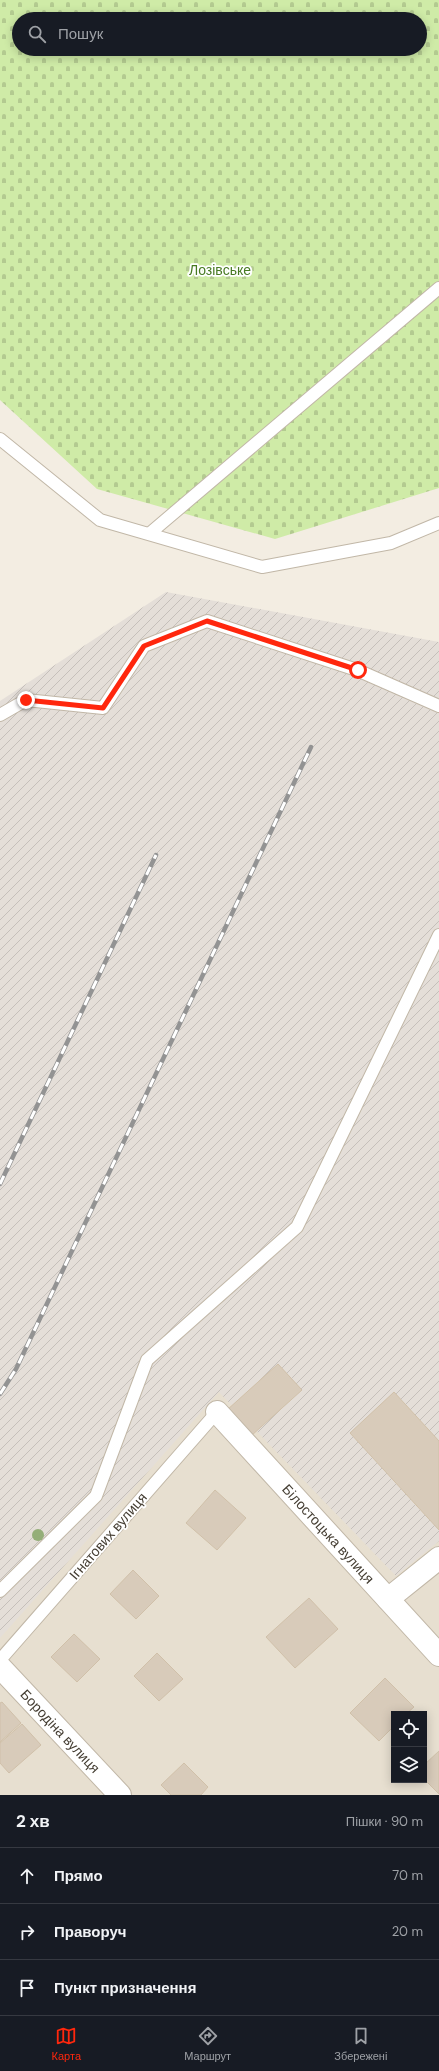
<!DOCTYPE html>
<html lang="uk">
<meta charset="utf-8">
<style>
:root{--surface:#171b24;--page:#242831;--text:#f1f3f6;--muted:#9ea1a6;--line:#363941;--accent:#ff270d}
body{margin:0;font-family:"DM Sans",sans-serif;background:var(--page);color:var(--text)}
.controls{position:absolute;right:12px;bottom:12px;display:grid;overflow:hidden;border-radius:0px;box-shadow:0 2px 10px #0003}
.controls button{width:36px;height:36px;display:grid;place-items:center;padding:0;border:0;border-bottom:1px solid var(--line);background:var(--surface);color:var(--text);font:20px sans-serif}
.stop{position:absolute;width:12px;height:12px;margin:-9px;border:3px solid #ff270d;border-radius:50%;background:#fff}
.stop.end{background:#ff270d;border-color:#fff;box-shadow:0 1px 4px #0008}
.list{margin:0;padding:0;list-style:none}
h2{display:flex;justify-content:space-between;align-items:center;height:52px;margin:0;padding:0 16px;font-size:17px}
h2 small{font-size:13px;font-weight:400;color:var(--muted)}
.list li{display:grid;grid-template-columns:26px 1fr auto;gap:12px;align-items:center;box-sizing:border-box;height:56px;padding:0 16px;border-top:1px solid var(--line)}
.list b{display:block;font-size:15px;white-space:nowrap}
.list em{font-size:13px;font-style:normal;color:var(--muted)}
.icon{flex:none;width:22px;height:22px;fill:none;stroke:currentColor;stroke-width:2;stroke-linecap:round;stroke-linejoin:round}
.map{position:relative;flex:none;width:439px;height:1795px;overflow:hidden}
.search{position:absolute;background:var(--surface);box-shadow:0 2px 10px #0003;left:12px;right:12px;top:12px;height:44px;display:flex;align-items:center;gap:10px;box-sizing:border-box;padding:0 14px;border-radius:22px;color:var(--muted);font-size:15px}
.sheet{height:220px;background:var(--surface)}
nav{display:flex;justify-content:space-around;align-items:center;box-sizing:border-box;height:56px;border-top:1px solid var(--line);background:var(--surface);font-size:11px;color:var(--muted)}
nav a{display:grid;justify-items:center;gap:2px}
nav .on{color:var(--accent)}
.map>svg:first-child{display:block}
.residential{fill:#e7dfd0;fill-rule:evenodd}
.industrial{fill:url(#industrial-furrows)}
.cemetery{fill:url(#cemetery-stones);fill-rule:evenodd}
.building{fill:#d8cbba;stroke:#d0c0a9}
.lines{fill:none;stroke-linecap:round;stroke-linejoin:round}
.service-casing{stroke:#c1b7a7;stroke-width:14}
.minor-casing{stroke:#c1b7a7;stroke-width:24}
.service{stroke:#fff;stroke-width:12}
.minor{stroke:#fff;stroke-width:22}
.rail-casing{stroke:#939393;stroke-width:4.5}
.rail{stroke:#fff;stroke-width:3;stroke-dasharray:9;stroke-linecap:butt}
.tree{fill:#94ae78}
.route{stroke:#ff270d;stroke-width:5}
.labels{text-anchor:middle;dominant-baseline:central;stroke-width:3.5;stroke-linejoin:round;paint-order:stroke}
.park-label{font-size:14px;fill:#477a22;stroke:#fff}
.street-label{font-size:14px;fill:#443d32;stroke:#fff}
</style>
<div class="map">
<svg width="439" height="1795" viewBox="0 0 439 1795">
<defs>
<pattern id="industrial-furrows" width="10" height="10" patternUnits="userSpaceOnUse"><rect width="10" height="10" fill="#e4ded8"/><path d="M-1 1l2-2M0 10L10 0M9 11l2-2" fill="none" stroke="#c5bfba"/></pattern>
<pattern id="cemetery-stones" width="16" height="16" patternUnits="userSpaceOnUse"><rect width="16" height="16" fill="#cfeba7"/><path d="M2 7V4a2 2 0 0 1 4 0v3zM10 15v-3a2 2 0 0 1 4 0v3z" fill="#b3ca90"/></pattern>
</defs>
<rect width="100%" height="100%" fill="#f3ede2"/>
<path class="residential" d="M 439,1121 L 439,1795 L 0,1795 L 0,1617 ZM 394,1714 L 424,1714 L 424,1780 L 394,1780 Z"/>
<path class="industrial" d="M 166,592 L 439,642 L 439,1541 L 396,1576 L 219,1392 L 0,1638 L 0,701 Z"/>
<path class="cemetery" d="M 0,0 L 439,0 L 439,488 L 275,539 L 97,489 L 0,400 ZM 19,19 L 420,19 L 420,49 L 19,49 Z"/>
<path class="building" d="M 278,1364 L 302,1390 L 251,1436 L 227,1410 Z
M 394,1392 L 439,1441 L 439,1530 L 350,1433 Z
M 215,1490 L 246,1518 L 217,1550 L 186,1523 Z
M 133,1570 L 159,1596 L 136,1619 L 110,1594 Z
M 309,1598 L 338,1629 L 295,1668 L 266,1637 Z
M 74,1634 L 100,1659 L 77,1682 L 51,1657 Z
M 157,1653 L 183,1679 L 159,1701 L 134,1676 Z
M 385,1678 L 414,1707 L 406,1714 L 394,1714 L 394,1726 L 379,1741 L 350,1713 Z
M 2,1702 L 21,1723 L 0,1742 L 0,1703 Z
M 22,1724 L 41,1745 L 9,1773 L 0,1763 L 0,1743 Z
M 439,1751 L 439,1794 L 424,1779 L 424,1765 Z
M 184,1763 L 208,1787 L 201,1795 L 171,1795 L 161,1785 Z"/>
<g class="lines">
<defs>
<path id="service" d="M 0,439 L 100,520 L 262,567 L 391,543 L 439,523
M 149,534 L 439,288
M 0,715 L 26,700 L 103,708 L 144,646 L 207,621 L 357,670 L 439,706
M 0,1591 L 96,1496 L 147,1360 L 297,1227 L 439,935
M 0,1660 L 217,1412"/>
<g id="minor">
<path id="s1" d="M 217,1412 L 439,1655"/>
<path d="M 388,1599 L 439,1558"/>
<path id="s2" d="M 0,1667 L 120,1795"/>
</g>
</defs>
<use href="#service" class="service-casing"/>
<use href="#minor" class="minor-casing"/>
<use href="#service" class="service"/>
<use href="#minor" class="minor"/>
<defs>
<path id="rail" d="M 0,1184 L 156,855
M 0,1394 L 16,1369 L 311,747"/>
</defs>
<use href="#rail" class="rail-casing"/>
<use href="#rail" class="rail"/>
</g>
<circle class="tree" cx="38" cy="1535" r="6"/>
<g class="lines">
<path class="route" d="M 26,700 L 103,708 L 144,646 L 207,621 L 358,670"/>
</g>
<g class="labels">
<g class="park-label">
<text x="220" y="270">Лозівське</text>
</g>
<g class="street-label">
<text stroke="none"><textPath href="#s1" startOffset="165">Білостоцька вулиця</textPath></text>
<text transform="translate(108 1536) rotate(-49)">Ігнатових вулиця</text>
<text stroke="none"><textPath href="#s2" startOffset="88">Бородіна вулиця</textPath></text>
</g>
</g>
</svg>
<div class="controls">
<button><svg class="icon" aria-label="locate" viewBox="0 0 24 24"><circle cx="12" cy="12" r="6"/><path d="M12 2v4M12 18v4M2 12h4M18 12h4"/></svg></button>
<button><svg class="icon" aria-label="layers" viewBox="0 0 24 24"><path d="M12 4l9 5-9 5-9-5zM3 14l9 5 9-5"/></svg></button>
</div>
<div class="stop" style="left:358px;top:670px"></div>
<div class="stop end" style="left:26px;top:700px"></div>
<div class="search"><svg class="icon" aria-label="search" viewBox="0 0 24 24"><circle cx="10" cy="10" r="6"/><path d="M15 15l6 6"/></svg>Пошук</div>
</div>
<section class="sheet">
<h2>2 хв<small>Пішки · 90 m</small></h2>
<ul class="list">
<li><svg class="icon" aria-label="ahead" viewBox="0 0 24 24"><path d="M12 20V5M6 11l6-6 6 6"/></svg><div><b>Прямо</b></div><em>70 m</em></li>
<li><svg class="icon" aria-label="right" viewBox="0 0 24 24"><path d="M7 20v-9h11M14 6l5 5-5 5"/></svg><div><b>Праворуч</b></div><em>20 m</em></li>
<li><svg class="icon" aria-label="arrive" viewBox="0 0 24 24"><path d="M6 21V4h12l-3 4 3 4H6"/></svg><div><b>Пункт призначення</b></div></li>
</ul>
</section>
<nav>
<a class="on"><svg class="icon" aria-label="map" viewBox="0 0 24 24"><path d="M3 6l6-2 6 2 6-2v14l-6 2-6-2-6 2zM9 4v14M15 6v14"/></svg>Карта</a>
<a><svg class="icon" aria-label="directions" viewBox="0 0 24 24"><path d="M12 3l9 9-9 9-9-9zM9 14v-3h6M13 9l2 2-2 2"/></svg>Маршрут</a>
<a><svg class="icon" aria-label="saved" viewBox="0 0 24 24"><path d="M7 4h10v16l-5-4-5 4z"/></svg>Збережені</a>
</nav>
